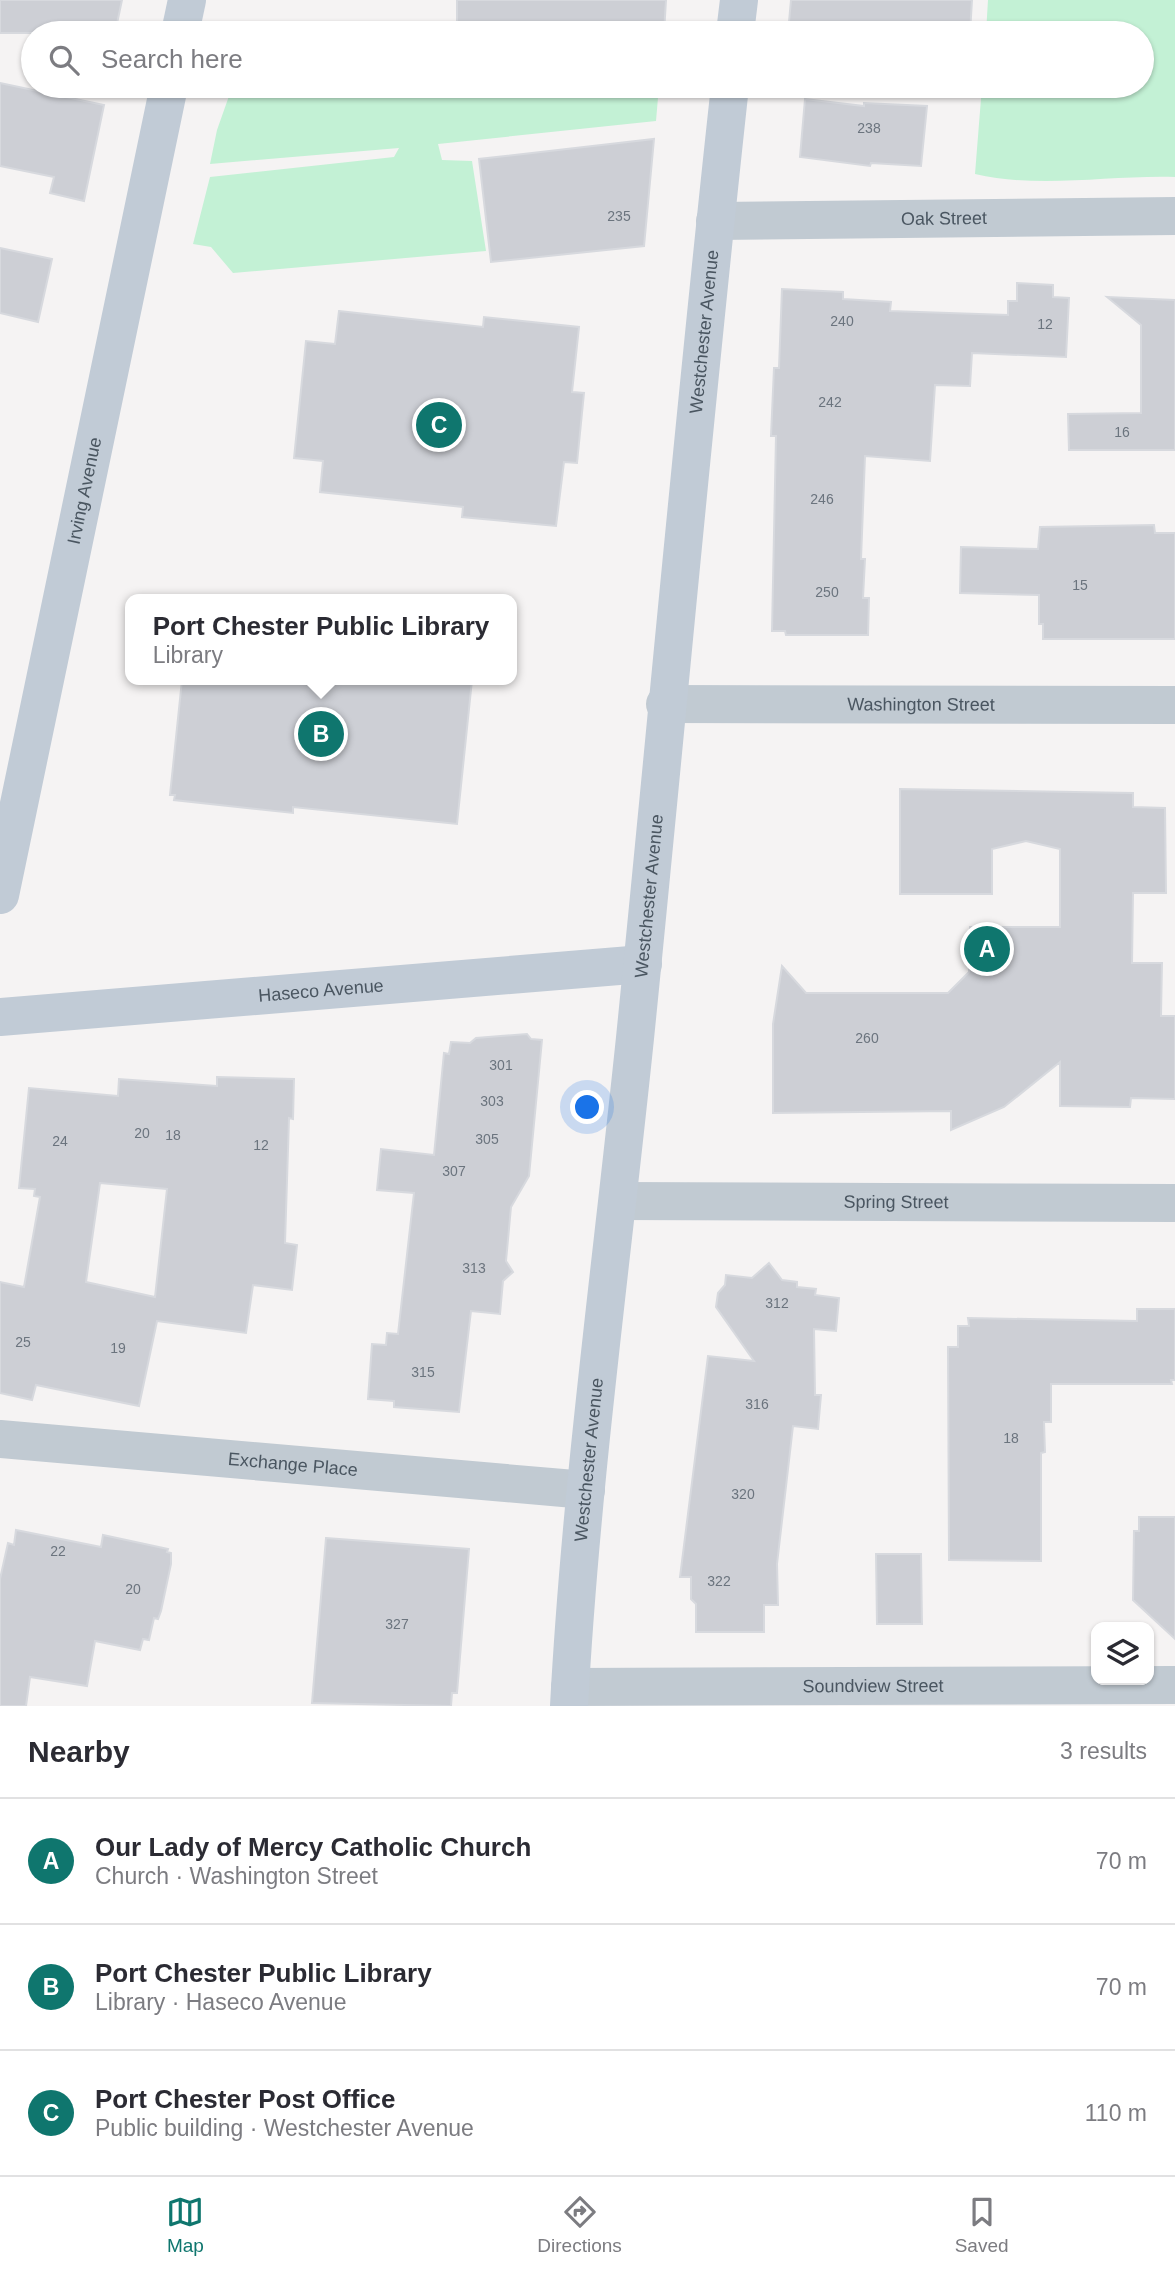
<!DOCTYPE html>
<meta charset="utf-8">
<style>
:root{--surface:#fff;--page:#f2f2f3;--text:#2b2b33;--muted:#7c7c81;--line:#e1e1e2;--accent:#0f766e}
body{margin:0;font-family:Arial,sans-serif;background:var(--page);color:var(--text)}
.controls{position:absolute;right:21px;bottom:21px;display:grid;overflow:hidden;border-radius:14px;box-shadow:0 2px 5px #0004}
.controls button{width:63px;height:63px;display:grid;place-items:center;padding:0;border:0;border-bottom:2px solid var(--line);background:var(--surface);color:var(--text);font:35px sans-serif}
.you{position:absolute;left:588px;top:1108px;width:24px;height:24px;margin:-18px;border:5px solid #fff;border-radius:50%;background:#1a73e8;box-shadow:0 0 0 10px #1a73e833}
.badge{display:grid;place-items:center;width:46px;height:46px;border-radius:50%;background:var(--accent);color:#fff;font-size:23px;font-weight:700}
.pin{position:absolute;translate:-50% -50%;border:4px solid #fff;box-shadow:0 2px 7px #0006}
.popup{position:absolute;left:125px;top:594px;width:392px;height:91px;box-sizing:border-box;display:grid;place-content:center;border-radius:14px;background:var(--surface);filter:drop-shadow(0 2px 5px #0005);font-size:23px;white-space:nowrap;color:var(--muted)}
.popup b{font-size:26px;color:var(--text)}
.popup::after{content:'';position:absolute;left:50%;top:100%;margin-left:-14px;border:14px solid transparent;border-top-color:var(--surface)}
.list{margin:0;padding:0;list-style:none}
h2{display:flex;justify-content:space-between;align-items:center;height:91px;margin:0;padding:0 28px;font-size:30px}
h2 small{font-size:23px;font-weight:400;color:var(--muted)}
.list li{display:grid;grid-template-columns:46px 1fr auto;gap:21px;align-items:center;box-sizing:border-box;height:126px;padding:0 28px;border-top:2px solid var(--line)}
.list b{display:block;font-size:26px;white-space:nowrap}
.list p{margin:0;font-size:23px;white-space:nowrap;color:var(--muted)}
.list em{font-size:23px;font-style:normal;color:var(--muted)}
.icon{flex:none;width:38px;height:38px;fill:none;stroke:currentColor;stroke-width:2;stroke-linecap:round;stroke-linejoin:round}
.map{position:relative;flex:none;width:1175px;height:1706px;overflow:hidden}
.search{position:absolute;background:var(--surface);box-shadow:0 2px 5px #0004;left:21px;right:21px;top:21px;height:77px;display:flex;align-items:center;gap:18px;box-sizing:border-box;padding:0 24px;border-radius:38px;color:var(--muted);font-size:26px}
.sheet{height:469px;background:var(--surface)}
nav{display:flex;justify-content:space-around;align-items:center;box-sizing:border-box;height:98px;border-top:2px solid var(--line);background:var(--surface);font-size:19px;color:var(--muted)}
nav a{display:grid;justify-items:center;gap:4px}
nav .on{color:var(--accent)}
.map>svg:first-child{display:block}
.green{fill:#c3f1d5}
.building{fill:#cdcfd5;stroke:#d7d9de;stroke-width:2;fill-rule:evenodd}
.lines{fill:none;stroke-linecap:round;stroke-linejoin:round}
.street{stroke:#c1cad2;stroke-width:38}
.secondary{stroke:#c1cbd6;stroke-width:38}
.labels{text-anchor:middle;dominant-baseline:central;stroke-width:5;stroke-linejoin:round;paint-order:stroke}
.number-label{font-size:14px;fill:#6b747e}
.street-label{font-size:18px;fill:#4a5661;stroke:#fff}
</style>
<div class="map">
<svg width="1175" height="1706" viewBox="0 0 1175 1706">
<rect width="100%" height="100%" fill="#f5f3f3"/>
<path class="green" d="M 988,0 L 1175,0 L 1175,177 C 1109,175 1040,189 975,174 L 982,86 L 1142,86 L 1142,33 L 986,33 Z
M 250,86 L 659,86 L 656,121 L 438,144 L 442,160 L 472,161 L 486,251 L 233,273 L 211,247 L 193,244 L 210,177 L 394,157 L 399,148 L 210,164 L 217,130 L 229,96 L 255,96 Z"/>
<path class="building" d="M 0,0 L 122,0 L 115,33 L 0,33 Z
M 457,0 L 666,0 L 664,33 L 554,33 L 457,27 Z
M 791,0 L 972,0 L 970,33 L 788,33 Z
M 0,83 L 104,105 L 84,201 L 50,193 L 54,177 L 0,166 Z
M 805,99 L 864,106 L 864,103 L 927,106 L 921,166 L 871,163 L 870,166 L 800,157 Z
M 654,139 L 644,246 L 491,262 L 479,159 Z
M 0,248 L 52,259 L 38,322 L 0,313 Z
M 1017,283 L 1053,285 L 1053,297 L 1069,298 L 1066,357 L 972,353 L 970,386 L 935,385 L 930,461 L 865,456 L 861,559 L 865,559 L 863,598 L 869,598 L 868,635 L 786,635 L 785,631 L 772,631 L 776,436 L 771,436 L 774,368 L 779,368 L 782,289 L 843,292 L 843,299 L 891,302 L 890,311 L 1008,315 L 1008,301 L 1017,301 Z
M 1107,297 L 1175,300 L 1175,450 L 1069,450 L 1068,414 L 1141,413 L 1141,325 Z
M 339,311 L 483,327 L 484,317 L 579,327 L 572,392 L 584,393 L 577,463 L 564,462 L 556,526 L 462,517 L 463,507 L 320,492 L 323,461 L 294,458 L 306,341 L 335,344 Z
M 1154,525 L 1155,533 L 1175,533 L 1175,639 L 1043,639 L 1043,624 L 1039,624 L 1039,595 L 960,593 L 961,547 L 1038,549 L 1040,527 Z
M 182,680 L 472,680 L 457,824 L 293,807 L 293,813 L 174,800 L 175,795 L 170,795 Z
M 900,789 L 1133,793 L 1133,807 L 1165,808 L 1166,893 L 1133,893 L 1132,963 L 1162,963 L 1161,1016 L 1175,1016 L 1175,1099 L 1131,1098 L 1130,1107 L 1060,1106 L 1060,1062 L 1004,1107 L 951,1130 L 951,1111 L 773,1113 L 773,1024 L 782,966 L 806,993 L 948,993 L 969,972 L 970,927 L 1060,927 L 1060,849 L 1026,841 L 992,849 L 992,894 L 900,894 Z
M 527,1034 L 531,1039 L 542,1040 L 529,1176 L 511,1207 L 506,1261 L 513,1272 L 503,1281 L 500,1314 L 471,1311 L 459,1412 L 394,1407 L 394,1401 L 368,1399 L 372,1344 L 386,1345 L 387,1333 L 398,1334 L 414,1193 L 377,1190 L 381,1149 L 434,1155 L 444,1053 L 449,1054 L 451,1042 L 470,1043 L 476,1038 Z
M 217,1077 L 294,1079 L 293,1119 L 289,1118 L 285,1243 L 297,1245 L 292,1290 L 253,1285 L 246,1333 L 157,1321 L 139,1406 L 36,1385 L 32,1400 L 0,1393 L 0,1282 L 24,1287 L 40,1197 L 34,1196 L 35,1189 L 19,1188 L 29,1088 L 118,1096 L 119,1079 L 217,1086 ZM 100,1183 L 167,1189 L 155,1297 L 86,1282 Z
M 769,1263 L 782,1280 L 797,1282 L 797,1287 L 816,1289 L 815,1295 L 839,1298 L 836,1331 L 814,1329 L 815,1395 L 821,1395 L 818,1429 L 793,1426 L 777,1564 L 778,1605 L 764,1605 L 764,1632 L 696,1632 L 696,1604 L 691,1599 L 691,1577 L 680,1577 L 708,1356 L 754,1361 L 716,1307 L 718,1293 L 725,1285 L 726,1275 L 752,1278 Z
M 1137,1309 L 1175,1309 L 1175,1380 L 1171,1380 L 1172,1384 L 1051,1384 L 1051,1422 L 1044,1422 L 1045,1452 L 1041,1453 L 1041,1561 L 949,1560 L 948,1347 L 958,1347 L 958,1326 L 969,1326 L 968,1318 L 1137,1321 Z
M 1139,1517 L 1175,1517 L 1175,1639 L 1133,1600 L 1134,1531 L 1139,1531 Z
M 16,1530 L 101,1547 L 103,1535 L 168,1549 L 167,1552 L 171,1553 L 171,1564 L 161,1611 L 158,1619 L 154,1618 L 149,1640 L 143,1639 L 140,1650 L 95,1641 L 87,1686 L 30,1677 L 26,1706 L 0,1706 L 0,1579 L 8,1543 L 14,1545 Z
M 326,1538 L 469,1549 L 457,1693 L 452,1693 L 451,1706 L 312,1703 Z
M 876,1554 L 921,1554 L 922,1624 L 877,1624 Z"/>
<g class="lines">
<g class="street">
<path id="s1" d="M 715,221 L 1175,216"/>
<path id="s2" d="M 665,704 L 1175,705"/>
<path id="s3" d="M 618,1201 L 1175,1203"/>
<path id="s4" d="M 0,1439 L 586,1490"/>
<path id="s5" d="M 570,1687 L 1175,1685"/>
</g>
<g class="secondary">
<path d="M 180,33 L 187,0"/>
<path d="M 735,33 L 739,0"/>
<path id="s6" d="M 0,895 L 169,86"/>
<path id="s7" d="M 0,1017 L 643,964"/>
<path id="s8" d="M 569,1706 C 581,1483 612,1261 635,1038 C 667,721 695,403 730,86"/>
</g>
</g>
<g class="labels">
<g class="number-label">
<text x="869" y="128">238</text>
<text x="619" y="216">235</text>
<text x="842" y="321">240</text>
<text x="1045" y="324">12</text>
<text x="830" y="402">242</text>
<text x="1122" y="432">16</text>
<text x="822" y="499">246</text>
<text x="1080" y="585">15</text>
<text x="827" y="592">250</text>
<text x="867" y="1038">260</text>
<text x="501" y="1065">301</text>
<text x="492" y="1101">303</text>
<text x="142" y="1133">20</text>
<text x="173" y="1135">18</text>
<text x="487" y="1139">305</text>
<text x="60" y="1141">24</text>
<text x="261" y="1145">12</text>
<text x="454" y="1171">307</text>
<text x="474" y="1268">313</text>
<text x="777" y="1303">312</text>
<text x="23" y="1342">25</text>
<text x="118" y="1348">19</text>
<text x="423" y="1372">315</text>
<text x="757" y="1404">316</text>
<text x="1011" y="1438">18</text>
<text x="743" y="1494">320</text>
<text x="58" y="1551">22</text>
<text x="719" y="1581">322</text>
<text x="133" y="1589">20</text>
<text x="397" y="1624">327</text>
</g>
<g class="street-label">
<text stroke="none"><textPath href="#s1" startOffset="229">Oak Street</textPath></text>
<text stroke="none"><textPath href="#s8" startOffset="1381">Westchester Avenue</textPath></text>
<text stroke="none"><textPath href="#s6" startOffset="413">Irving Avenue</textPath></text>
<text stroke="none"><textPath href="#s2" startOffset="256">Washington Street</textPath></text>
<text stroke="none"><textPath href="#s8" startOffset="814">Westchester Avenue</textPath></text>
<text stroke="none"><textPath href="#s7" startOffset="322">Haseco Avenue</textPath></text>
<text stroke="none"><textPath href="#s3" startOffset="278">Spring Street</textPath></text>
<text stroke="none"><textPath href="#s8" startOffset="247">Westchester Avenue</textPath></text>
<text stroke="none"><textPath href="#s4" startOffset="294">Exchange Place</textPath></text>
<text stroke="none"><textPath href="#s5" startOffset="303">Soundview Street</textPath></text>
</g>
</g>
</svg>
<div class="controls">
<button><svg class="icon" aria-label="layers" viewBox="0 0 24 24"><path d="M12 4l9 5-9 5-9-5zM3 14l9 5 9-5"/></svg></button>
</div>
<div class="you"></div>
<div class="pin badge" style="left:987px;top:949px">A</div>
<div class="pin badge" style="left:321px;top:734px">B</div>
<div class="popup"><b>Port Chester Public Library</b>Library</div>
<div class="pin badge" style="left:439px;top:425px">C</div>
<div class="search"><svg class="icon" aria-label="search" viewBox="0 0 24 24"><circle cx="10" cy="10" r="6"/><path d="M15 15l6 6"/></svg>Search here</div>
</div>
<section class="sheet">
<h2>Nearby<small>3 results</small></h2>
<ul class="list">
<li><span class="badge">A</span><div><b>Our Lady of Mercy Catholic Church</b><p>Church · Washington Street</p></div><em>70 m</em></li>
<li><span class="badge">B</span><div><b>Port Chester Public Library</b><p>Library · Haseco Avenue</p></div><em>70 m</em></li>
<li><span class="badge">C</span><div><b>Port Chester Post Office</b><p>Public building · Westchester Avenue</p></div><em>110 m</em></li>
</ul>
</section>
<nav>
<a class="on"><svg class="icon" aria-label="map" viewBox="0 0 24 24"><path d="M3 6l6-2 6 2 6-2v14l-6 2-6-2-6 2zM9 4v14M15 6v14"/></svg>Map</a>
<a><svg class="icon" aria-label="directions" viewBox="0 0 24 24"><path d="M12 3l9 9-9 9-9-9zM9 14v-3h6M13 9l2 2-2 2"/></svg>Directions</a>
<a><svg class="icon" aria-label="saved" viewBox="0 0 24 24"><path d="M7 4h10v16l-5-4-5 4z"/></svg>Saved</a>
</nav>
